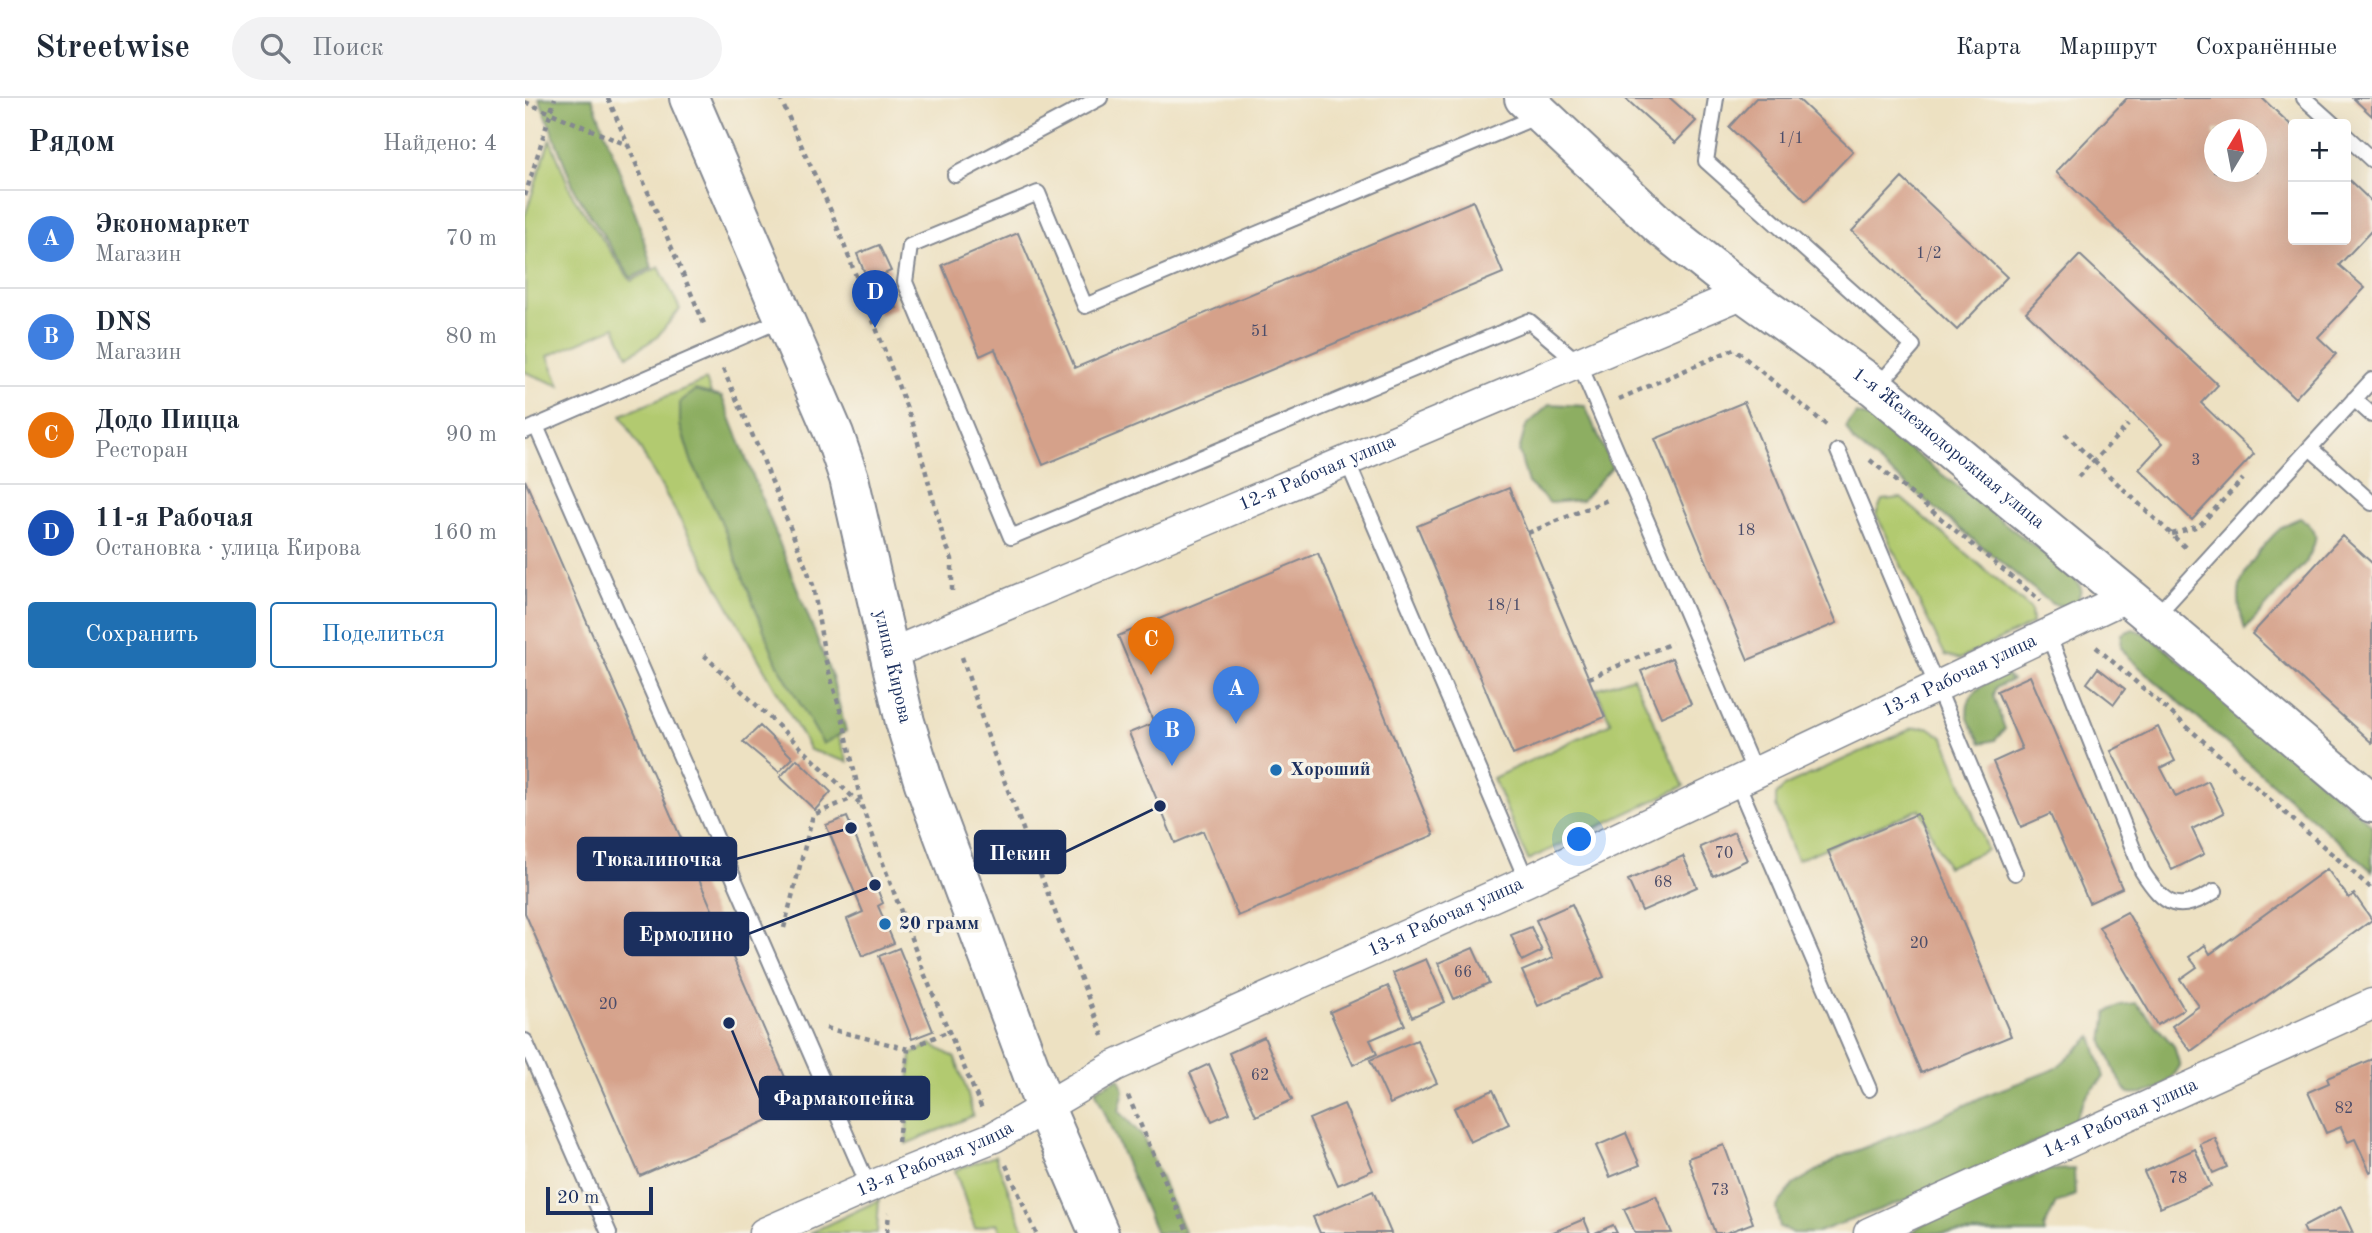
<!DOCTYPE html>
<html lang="ru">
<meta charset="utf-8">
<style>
:root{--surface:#fff;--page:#f2f2f3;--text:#1f2937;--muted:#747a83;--line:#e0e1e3;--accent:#1f6fb2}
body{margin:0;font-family:"Old Standard TT",serif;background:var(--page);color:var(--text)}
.controls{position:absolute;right:21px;top:21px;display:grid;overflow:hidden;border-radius:7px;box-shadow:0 7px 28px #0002}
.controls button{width:63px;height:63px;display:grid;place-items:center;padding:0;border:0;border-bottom:2px solid var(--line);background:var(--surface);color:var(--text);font:35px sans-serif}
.compass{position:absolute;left:1679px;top:21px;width:63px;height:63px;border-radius:50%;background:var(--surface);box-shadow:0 7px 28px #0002;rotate:10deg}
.scale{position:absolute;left:21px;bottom:18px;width:107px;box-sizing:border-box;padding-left:7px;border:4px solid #1b2f5e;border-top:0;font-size:19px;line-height:24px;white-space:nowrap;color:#1b2f5e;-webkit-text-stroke:5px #f7f3e8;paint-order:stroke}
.you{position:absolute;left:1055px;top:742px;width:24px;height:24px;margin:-18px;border:5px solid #fff;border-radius:50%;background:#1a73e8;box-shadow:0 0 0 10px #1a73e833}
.badge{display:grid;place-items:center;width:46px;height:46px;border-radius:50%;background:var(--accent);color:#fff;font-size:23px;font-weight:700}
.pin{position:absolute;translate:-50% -58px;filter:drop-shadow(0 2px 4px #0008)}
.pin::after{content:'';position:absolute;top:37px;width:24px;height:21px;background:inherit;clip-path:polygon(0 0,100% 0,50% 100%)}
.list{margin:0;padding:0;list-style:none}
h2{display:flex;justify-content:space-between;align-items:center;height:91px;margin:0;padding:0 28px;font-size:30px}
h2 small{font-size:23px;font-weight:400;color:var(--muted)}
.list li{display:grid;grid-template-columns:46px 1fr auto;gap:21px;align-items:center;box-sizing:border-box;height:98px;padding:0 28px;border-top:2px solid var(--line)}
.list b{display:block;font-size:26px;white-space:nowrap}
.list p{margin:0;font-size:23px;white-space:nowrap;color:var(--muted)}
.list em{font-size:23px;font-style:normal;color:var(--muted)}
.actions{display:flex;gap:14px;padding:21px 28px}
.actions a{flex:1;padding:16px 0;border:2px solid var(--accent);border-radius:7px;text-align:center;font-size:24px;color:var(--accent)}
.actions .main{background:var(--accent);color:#fff}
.icon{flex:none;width:38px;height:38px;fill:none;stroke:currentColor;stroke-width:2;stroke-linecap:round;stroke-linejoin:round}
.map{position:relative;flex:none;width:1847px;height:1135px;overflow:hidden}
header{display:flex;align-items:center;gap:42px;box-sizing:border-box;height:98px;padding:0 35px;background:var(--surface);border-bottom:2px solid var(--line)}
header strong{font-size:33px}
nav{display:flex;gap:38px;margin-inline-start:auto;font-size:24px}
.search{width:490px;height:63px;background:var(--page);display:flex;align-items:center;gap:18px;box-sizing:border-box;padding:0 24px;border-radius:38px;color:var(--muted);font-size:26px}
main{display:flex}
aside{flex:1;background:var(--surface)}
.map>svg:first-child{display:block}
.green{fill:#b2ca6f;stroke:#667c66;stroke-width:2}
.forest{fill:#8dae62;stroke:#546e60;stroke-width:2}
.building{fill:#d5a18a;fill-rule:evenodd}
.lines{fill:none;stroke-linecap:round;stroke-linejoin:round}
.lane-casing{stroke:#848890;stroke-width:18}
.street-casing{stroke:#848890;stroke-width:33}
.secondary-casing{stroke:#848890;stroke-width:42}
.primary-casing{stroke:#848890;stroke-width:42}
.path{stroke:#848890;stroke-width:4.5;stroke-dasharray:5 5;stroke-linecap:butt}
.lane{stroke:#fff;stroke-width:14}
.street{stroke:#fff;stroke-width:30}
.secondary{stroke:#fff;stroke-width:38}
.primary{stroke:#fff;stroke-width:38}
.poi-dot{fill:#1f6fb2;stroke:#f7f3e8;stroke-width:2.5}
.labels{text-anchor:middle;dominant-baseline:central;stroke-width:7;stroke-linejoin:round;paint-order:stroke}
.number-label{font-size:16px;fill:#4a4c69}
.street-label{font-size:19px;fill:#1b2f5e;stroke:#f7f3e8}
.poi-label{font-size:19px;font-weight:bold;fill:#1b2f5e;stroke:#f7f3e8;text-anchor:start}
.leader{fill:none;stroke:#1b2f5e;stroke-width:2.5}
.callout-dot{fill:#1b2f5e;stroke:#f7f3e8;stroke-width:2.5}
.callout{fill:#1b2f5e;stroke:#1b2f5e;stroke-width:2.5}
.callout-label{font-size:21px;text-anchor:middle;font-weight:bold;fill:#fff}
</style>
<header>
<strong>Streetwise</strong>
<div class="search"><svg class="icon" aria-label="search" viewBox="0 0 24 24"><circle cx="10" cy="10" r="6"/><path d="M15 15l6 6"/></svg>Поиск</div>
<nav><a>Карта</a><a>Маршрут</a><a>Сохранённые</a></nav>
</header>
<main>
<aside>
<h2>Рядом<small>Найдено: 4</small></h2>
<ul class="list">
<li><span class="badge" style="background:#3f7fe0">A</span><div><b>Экономаркет</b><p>Магазин</p></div><em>70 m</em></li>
<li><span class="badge" style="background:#3f7fe0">B</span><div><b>DNS</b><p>Магазин</p></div><em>80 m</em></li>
<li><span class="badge" style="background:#e8710a">C</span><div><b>Додо Пицца</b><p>Ресторан</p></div><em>90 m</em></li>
<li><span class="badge" style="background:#1a4fb4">D</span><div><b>11-я Рабочая</b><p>Остановка · улица Кирова</p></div><em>160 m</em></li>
</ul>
<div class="actions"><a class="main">Сохранить</a><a>Поделиться</a></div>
</aside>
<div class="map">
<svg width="1847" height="1135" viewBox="0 0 1847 1135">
<rect width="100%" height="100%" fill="#f7f3e8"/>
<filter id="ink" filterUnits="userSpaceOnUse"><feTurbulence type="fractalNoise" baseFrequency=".0143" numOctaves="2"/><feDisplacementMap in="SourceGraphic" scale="14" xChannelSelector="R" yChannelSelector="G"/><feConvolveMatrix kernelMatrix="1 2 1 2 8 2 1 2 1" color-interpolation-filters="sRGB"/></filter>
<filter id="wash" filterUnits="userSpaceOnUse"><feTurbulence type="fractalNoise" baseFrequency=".00686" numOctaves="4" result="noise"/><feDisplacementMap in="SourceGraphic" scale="28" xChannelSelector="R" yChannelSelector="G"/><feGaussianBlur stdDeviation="1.57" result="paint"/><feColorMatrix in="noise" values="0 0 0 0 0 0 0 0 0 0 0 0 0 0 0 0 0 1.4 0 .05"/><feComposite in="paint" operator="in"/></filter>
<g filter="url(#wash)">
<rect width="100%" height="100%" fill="#ede1c2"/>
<path class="green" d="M 25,41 L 48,98 L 106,183 L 134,169 L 155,211 L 132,239 L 103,258 L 90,229 L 23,258 L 35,288 L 0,274 L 0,118 Z
M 181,282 L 323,664 L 285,652 L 96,317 Z
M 1376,400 L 1506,511 L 1507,526 L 1435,561 L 1420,557 L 1351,416 L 1357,402 Z
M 1108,579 L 1159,688 L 1003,762 L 968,680 L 1086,625 L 1071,591 Z
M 1403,629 L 1419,640 L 1462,752 L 1422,769 L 1395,711 L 1272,762 L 1251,708 L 1251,697 L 1260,688 L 1388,630 Z
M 406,946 L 430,960 L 442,993 L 448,1018 L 381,1046 L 386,957 Z
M 470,1058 L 500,1135 L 476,1135 L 472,1125 L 450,1131 L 430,1072 Z
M 354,1102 L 352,1135 L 285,1135 Z"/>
<path class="forest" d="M 14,0 L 67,0 L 113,123 L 127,170 L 106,180 L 51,95 Z
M 170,292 L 197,299 L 307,579 L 321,633 L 298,646 L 252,565 L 195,421 L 167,365 L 155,327 L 155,304 Z
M 1025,306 L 1060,308 L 1087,369 L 1057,402 L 1025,405 L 1003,385 L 994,353 L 1001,328 Z
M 1331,316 L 1343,319 L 1549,479 L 1556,490 L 1553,504 L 1544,509 L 1527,506 L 1328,343 L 1321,330 Z
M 1775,420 C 1797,433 1792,444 1781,464 L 1720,532 C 1716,518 1712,503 1715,488 C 1719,471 1742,442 1756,430 C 1761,425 1769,423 1775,420 Z
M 1608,531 L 1624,537 L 1847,727 L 1847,773 L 1604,560 L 1596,549 L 1597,536 Z
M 1479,576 L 1487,582 L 1470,590 L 1468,598 L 1480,631 L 1470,642 L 1456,645 C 1452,637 1445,628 1443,619 C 1438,595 1461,584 1479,576 Z
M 1611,905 L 1649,948 L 1655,968 C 1643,988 1628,998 1603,995 L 1591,976 L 1578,944 L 1582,914 L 1596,907 Z
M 1567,938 L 1579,979 L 1560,1000 L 1548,1026 L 1417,1089 L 1290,1135 L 1268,1135 L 1255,1129 L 1251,1110 L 1268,1087 L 1315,1059 L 1405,1024 L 1459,998 L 1530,971 Z
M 594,980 L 599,992 L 594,1013 L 618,1039 L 660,1135 L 631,1135 L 570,992 Z
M 1549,1071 L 1550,1097 L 1531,1105 L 1519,1130 L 1520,1135 L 1386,1135 L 1399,1125 L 1523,1072 Z"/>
<g id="blocks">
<path class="building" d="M 1100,0 L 1145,0 L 1171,23 L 1150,45 Z
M 1231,0 L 1272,0 L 1328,53 L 1281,103 L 1204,29 Z
M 1602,0 L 1737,0 L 1768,29 L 1768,142 L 1821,142 L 1821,79 L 1847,104 L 1847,132 L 1814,167 L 1840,190 L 1793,239 L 1811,256 L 1770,300 L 1531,74 ZM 1689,32 L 1731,32 L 1731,74 L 1689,74 Z
M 1828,0 L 1847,0 L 1847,18 Z
M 1377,80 L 1482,179 L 1432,232 L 1327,133 Z
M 948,103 L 978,175 L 518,367 L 470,251 L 455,258 L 417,167 L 493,135 L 550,270 Z
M 354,147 L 366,173 L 343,183 L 332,156 Z
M 1555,157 L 1693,287 L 1676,305 L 1729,356 L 1667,422 L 1614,371 L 1638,345 L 1501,214 Z
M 361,183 L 372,210 L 355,217 L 345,190 Z
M 1219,304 L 1312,525 L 1223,562 L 1130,341 Z
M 0,382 L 273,1009 L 115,1078 L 0,815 Z
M 984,390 L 1080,619 L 988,657 L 892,428 Z
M 1817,438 L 1847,465 L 1847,645 L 1727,536 Z
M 793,455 L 909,737 L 713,818 L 678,733 L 650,745 L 604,635 L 629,625 L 593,538 Z
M 1147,560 L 1166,606 L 1136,619 L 1116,573 Z
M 1573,570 L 1600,591 L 1589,606 L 1562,585 Z
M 1505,578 L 1597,790 L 1564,805 L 1525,716 L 1496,729 L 1468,664 L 1497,651 L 1472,593 Z
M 235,628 L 268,660 L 254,674 L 218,644 Z
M 1633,629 L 1650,663 L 1636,670 L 1651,699 L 1683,683 L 1699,715 L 1667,731 L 1679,756 L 1647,772 L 1586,653 Z
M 272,661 L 306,694 L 290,712 L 255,679 Z
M 1392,716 L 1486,938 L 1396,975 L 1303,753 Z
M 322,719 L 358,805 L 353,808 L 369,845 L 337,858 L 322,821 L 338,814 L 301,727 Z
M 1209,734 L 1222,762 L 1188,778 L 1175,749 Z
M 1158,758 L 1172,789 L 1117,813 L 1103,782 Z
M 1802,771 L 1824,800 L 1829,796 L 1847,822 L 1666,953 L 1647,928 L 1674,908 L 1655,881 L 1672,869 L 1664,859 L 1680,847 L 1685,856 Z
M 1047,806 L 1079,879 L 1013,908 L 997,873 L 1028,860 L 1011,822 Z
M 1602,814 L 1659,911 L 1632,927 L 1574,829 Z
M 1006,829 L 1017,853 L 997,863 L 986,837 Z
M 374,850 L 408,933 L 387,941 L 354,858 Z
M 948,850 L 964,885 L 929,901 L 913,865 Z
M 901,861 L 920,904 L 887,919 L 868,875 Z
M 863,888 L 880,927 L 845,942 L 852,956 L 828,967 L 805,914 Z
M 739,939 L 767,1002 L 731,1018 L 704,955 Z
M 892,942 L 912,985 L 865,1006 L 845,962 Z
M 1847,961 L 1847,1073 L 1845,1074 L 1830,1041 L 1823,1044 L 1816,1029 L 1801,1035 L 1783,994 L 1804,985 L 1802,980 Z
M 684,966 L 705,1015 L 687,1023 L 665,975 Z
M 968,992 L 984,1026 L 945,1044 L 929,1010 Z
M 819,1006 L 848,1072 L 813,1087 L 784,1021 Z
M 1101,1035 L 1115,1067 L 1085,1079 L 1071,1048 Z
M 1690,1040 L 1702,1069 L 1688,1075 L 1675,1046 Z
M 1199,1047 L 1228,1125 L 1201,1135 L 1190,1135 L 1163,1060 Z
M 1670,1051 L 1686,1088 L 1635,1110 L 1619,1074 Z
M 848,1093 L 866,1135 L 795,1135 L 788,1119 Z
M 1131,1098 L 1147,1135 L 1110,1135 L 1099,1111 Z
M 1816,1109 L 1828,1135 L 1781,1135 L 1778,1129 Z
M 1059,1121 L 1065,1135 L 1026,1135 Z
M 1088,1127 L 1092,1135 L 1070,1135 Z"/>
</g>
</g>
<g filter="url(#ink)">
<use href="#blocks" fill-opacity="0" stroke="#848890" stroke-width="2"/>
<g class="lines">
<defs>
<path id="lane" d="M 1191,0 L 1181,63 L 1388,248 L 1352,289
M 1779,0 L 1808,26
M 1013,18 L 560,208 L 513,95 L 385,148 L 380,184 L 486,439 L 1004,223 L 1054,265 L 1230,675
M 1821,38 L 1847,62
M 430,77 L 575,0
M 1829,301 L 1847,317
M 11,328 L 344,1089
M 0,333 L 258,221
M 1785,350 L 1847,405
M 1313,353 L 1490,775
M 822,363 L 1002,783
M 1630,519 L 1847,282
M 1523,536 L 1617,773 C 1640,809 1653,816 1690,793
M 1212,684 L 1344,991
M 0,943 L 84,1135"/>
<g id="street">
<path id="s1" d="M 365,556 L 1219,195"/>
<path id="s2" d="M 239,1135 L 344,1089 L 469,1039 L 590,968 L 1002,783 L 1601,499"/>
<path id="s3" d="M 1344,1135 L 1847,906"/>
</g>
<g id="secondary">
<path id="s4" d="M 999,0 L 1135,128 L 1219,195 L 1351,290 L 1629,520 L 1847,705"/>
</g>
<g id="primary">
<path id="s5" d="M 164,0 L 309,336 L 324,380 L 380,624 L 399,685 L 520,1010 L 574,1135"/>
</g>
</defs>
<use href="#lane" class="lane-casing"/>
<use href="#street" class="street-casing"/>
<use href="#secondary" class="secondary-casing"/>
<use href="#primary" class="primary-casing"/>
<path class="path" d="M 83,0 L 180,228
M 255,0 L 306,113 L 388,326 L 419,442 L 427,461 L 427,496
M 0,4 L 102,47
M 0,98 L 30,0
M 198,271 L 235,354 L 288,487 L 300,560 L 318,622 L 337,709 L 399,875 L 457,1011
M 1094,301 L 1209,251 L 1305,330
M 1540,336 L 1662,451
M 1345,362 L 1516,503
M 1553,379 L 1603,327
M 1003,435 L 1085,401
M 1647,436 L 1674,428 L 1718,381
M 1571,549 L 1847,791
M 179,557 L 337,708
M 437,559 L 467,651 L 578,938
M 1064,580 L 1147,545
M 259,830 L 288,717 L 328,700
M 301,930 L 383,951 L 424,933
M 603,998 L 663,1135
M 373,1044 L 383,951
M 481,1067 L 511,1135
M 362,1135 L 364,1115"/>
<use href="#lane" class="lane"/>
<use href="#street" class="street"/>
<use href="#secondary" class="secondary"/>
<use href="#primary" class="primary"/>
</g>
</g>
<g class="poi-dot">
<circle cx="751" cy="672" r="7"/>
<circle cx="360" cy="826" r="7"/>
</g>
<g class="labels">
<g class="number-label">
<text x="1266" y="41">1/1</text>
<text x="1404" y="156">1/2</text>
<text x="735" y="234">51</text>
<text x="1671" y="363">3</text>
<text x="1221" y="433">18</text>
<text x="979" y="508">18/1</text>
<text x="1199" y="756">70</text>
<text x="1138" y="785">68</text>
<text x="1394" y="846">20</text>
<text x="938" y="875">66</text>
<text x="83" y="907">20</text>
<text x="735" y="978">62</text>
<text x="1819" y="1011">82</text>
<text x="1653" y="1081">78</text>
<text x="1195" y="1093">73</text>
</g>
<g class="street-label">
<text stroke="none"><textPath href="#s4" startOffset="551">1-я Железнодорожная улица</textPath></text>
<text stroke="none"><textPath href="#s1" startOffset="464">12-я Рабочая улица</textPath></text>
<text stroke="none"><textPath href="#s5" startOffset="606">улица Кирова</textPath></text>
<text stroke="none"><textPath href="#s2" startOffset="1320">13-я Рабочая улица</textPath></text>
<text stroke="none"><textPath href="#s2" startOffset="752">13-я Рабочая улица</textPath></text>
<text stroke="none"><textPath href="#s3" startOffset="276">14-я Рабочая улица</textPath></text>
<text stroke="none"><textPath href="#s2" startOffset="186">13-я Рабочая улица</textPath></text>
</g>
<g class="poi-label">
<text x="765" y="672">Хороший</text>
<text x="374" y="826">20 грамм</text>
</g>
</g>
<path class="leader" d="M635 708L540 754M326 730L211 761M350 787L223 836M204 925L235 1000"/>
<g class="callout-dot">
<circle cx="635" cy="708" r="7"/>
<circle cx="326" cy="730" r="7"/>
<circle cx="350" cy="787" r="7"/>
<circle cx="204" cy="925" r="7"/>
</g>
<g class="callout">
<rect x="450" y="733" width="90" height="42" rx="7"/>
<rect x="53" y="740" width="158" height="42" rx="7"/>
<rect x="100" y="815" width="123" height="42" rx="7"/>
<rect x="235" y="979" width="169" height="42" rx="7"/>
</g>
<g class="callout-label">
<text x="495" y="762">Пекин</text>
<text x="132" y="768">Тюкалиночка</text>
<text x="161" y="843">Ермолино</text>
<text x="319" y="1007">Фармакопейка</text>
</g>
</svg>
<div class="controls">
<button>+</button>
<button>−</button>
</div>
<svg class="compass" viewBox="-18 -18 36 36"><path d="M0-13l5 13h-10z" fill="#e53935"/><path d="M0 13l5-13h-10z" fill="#747a83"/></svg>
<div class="scale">20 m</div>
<div class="you"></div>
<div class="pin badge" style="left:711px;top:626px;background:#3f7fe0">A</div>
<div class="pin badge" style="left:647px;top:668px;background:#3f7fe0">B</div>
<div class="pin badge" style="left:626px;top:577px;background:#e8710a">C</div>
<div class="pin badge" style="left:350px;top:230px;background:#1a4fb4">D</div>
</div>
</main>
